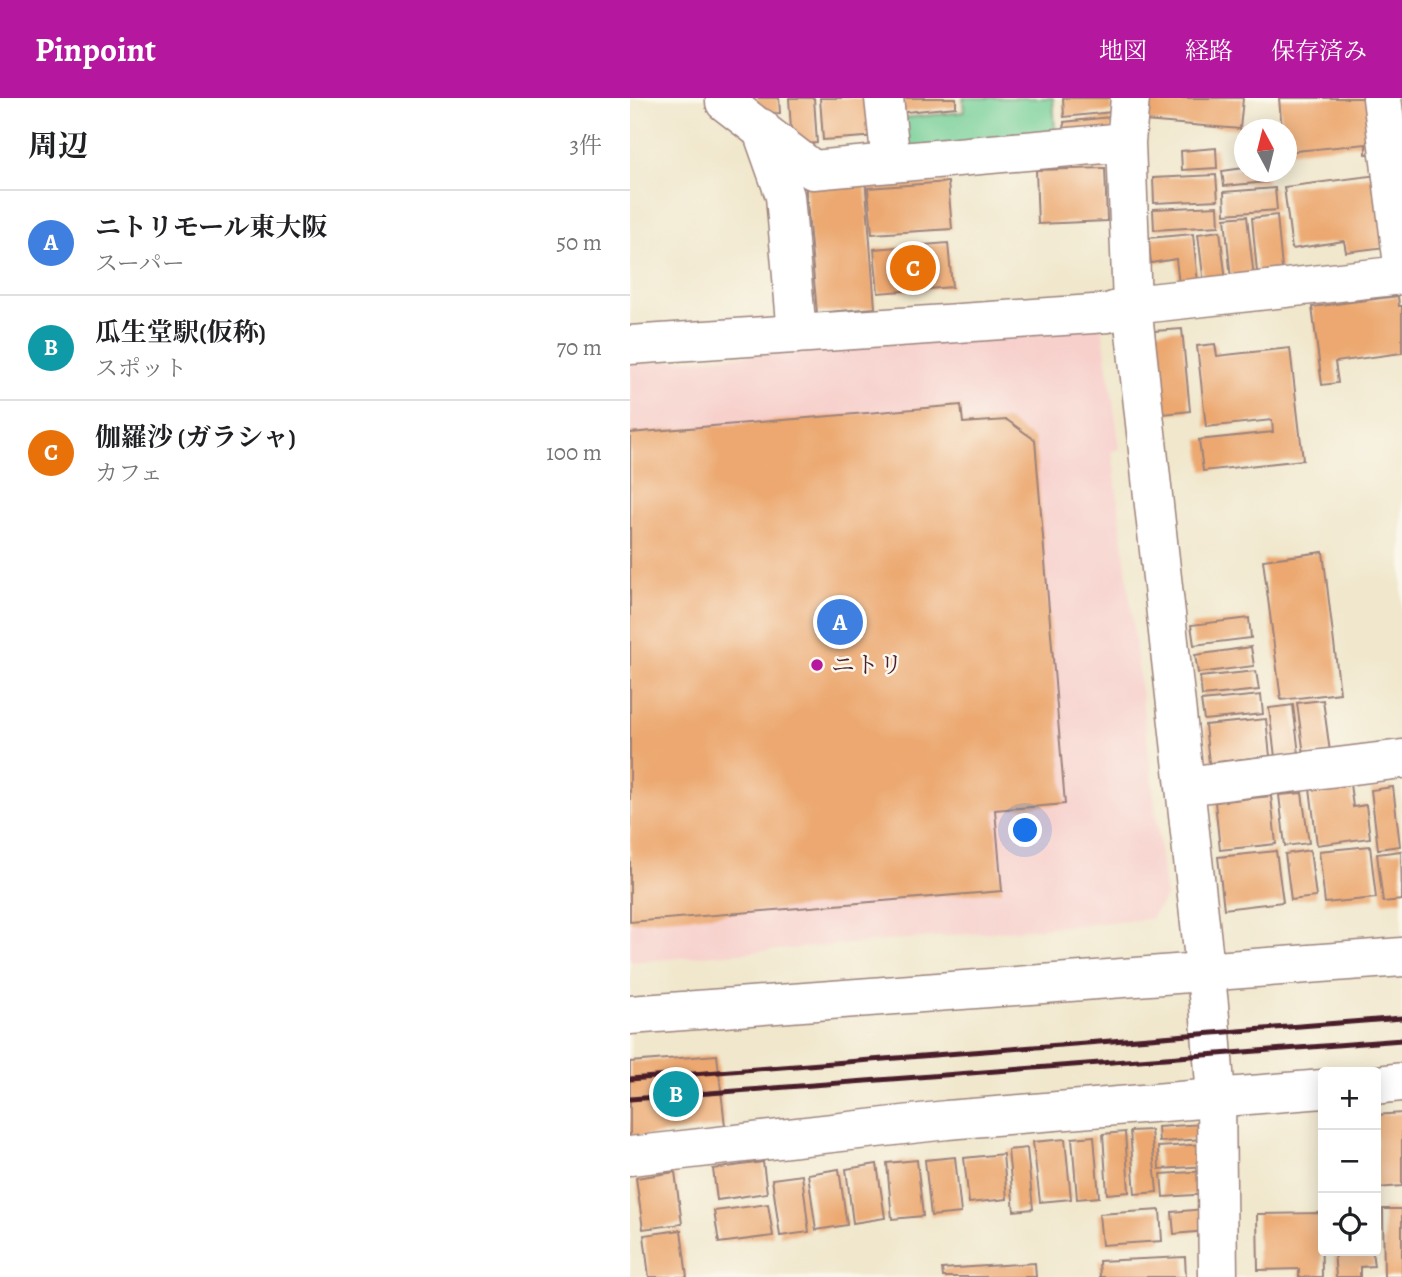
<!DOCTYPE html>
<html lang="ja">
<meta charset="utf-8">
<style>
:root{--surface:#fff;--page:#f6f6f6;--text:#202124;--muted:#757577;--line:#e0e0e0;--accent:#b5179e}
body{margin:0;font-family:Alegreya,"Noto Serif JP",serif;background:var(--page);color:var(--text)}
.controls{position:absolute;right:21px;bottom:21px;display:grid;overflow:hidden;border-radius:7px;box-shadow:0 4px 18px #0003}
.controls button{width:63px;height:63px;display:grid;place-items:center;padding:0;border:0;border-bottom:2px solid var(--line);background:var(--surface);color:var(--text);font:35px sans-serif}
.compass{position:absolute;left:604px;top:21px;width:63px;height:63px;border-radius:50%;background:var(--surface);box-shadow:0 4px 18px #0003;rotate:353deg}
.you{position:absolute;left:396px;top:733px;width:24px;height:24px;margin:-18px;border:5px solid #fff;border-radius:50%;background:#1a73e8;box-shadow:0 0 0 10px #1a73e833}
.badge{display:grid;place-items:center;width:46px;height:46px;border-radius:50%;background:var(--accent);color:#fff;font-size:23px;font-weight:700}
.pin{position:absolute;translate:-50% -50%;border:4px solid #fff;box-shadow:0 2px 7px #0006}
.list{margin:0;padding:0;list-style:none}
h2{display:flex;justify-content:space-between;align-items:center;height:91px;margin:0;padding:0 28px;font-size:30px}
h2 small{font-size:23px;font-weight:400;color:var(--muted)}
.list li{display:grid;grid-template-columns:46px 1fr auto;gap:21px;align-items:center;box-sizing:border-box;height:105px;padding:0 28px;border-top:2px solid var(--line)}
.list b{display:block;font-size:26px;white-space:nowrap}
.list p{margin:0;font-size:23px;white-space:nowrap;color:var(--muted)}
.list em{font-size:23px;font-style:normal;color:var(--muted)}
.icon{flex:none;width:38px;height:38px;fill:none;stroke:currentColor;stroke-width:2;stroke-linecap:round;stroke-linejoin:round}
.map{position:relative;flex:none;width:772px;height:1179px;overflow:hidden}
header{display:flex;align-items:center;gap:42px;box-sizing:border-box;height:98px;padding:0 35px;background:var(--accent);color:#fff}
header strong{font-size:33px}
nav{display:flex;gap:38px;margin-inline-start:auto;font-size:24px}
main{display:flex}
aside{flex:1;background:var(--surface)}
.map>svg:first-child{display:block}
.built{fill:#f7d0cc}
.green{fill:#75cf96;stroke:#607760;stroke-width:2}
.building{fill:#eca870}
.lines{fill:none;stroke-linecap:round;stroke-linejoin:round}
.street-casing{stroke:#9d837c;stroke-width:41}
.secondary-casing{stroke:#9d837c;stroke-width:41}
.street{stroke:#fff;stroke-width:38}
.secondary{stroke:#fff;stroke-width:38}
.rail{stroke:#4a1f2b;stroke-width:5}
.poi-dot{fill:#b5179e;stroke:#fbf7ec;stroke-width:2.5}
.labels{text-anchor:middle;dominant-baseline:central;stroke-width:5;stroke-linejoin:round;paint-order:stroke}
.poi-label{font-size:24px;fill:#4a1f2b;stroke:#fbf7ec;text-anchor:start}
</style>
<header>
<strong>Pinpoint</strong>
<nav><a>地図</a><a>経路</a><a>保存済み</a></nav>
</header>
<main>
<aside>
<h2>周辺<small>3件</small></h2>
<ul class="list">
<li><span class="badge" style="background:#3f7fe0">A</span><div><b>ニトリモール東大阪</b><p>スーパー</p></div><em>50 m</em></li>
<li><span class="badge" style="background:#0f9aa8">B</span><div><b>瓜生堂駅(仮称)</b><p>スポット</p></div><em>70 m</em></li>
<li><span class="badge" style="background:#e8710a">C</span><div><b>伽羅沙 (ガラシャ)</b><p>カフェ</p></div><em>100 m</em></li>
</ul>
</aside>
<div class="map">
<svg width="772" height="1179" viewBox="0 0 772 1179">
<rect width="100%" height="100%" fill="#fbf7ec"/>
<filter id="ink" filterUnits="userSpaceOnUse"><feTurbulence type="fractalNoise" baseFrequency=".0143" numOctaves="2"/><feDisplacementMap in="SourceGraphic" scale="14" xChannelSelector="R" yChannelSelector="G"/><feConvolveMatrix kernelMatrix="1 2 1 2 8 2 1 2 1" color-interpolation-filters="sRGB"/></filter>
<filter id="wash" filterUnits="userSpaceOnUse"><feTurbulence type="fractalNoise" baseFrequency=".00686" numOctaves="4" result="noise"/><feDisplacementMap in="SourceGraphic" scale="28" xChannelSelector="R" yChannelSelector="G"/><feGaussianBlur stdDeviation="1.57" result="paint"/><feColorMatrix in="noise" values="0 0 0 0 0 0 0 0 0 0 0 0 0 0 0 0 0 1.4 0 .05"/><feComposite in="paint" operator="in"/></filter>
<g filter="url(#wash)">
<rect width="100%" height="100%" fill="#f0e7cc"/>
<path class="built" d="M 472,229 L 490,351 L 482,353 L 536,799 L 520,821 L 0,864 L 0,266 Z"/>
<path class="green" d="M 333,0 L 423,0 L 426,45 L 266,57 L 263,21 L 334,14 Z"/>
<g id="blocks">
<path class="building" d="M 120,0 L 149,0 L 150,15 L 121,16 Z
M 159,0 L 184,0 L 187,45 L 162,47 Z
M 190,0 L 246,0 L 249,38 L 193,42 Z
M 265,0 L 326,0 L 326,9 L 266,15 Z
M 433,0 L 481,0 L 482,14 L 434,19 Z
M 517,0 L 613,0 L 610,31 L 515,23 Z
M 649,0 L 746,0 L 752,55 L 736,56 L 736,46 L 656,54 L 656,32 L 652,32 Z
M 480,19 L 483,37 L 436,42 L 434,24 Z
M 586,50 L 587,70 L 552,72 L 551,53 Z
M 475,70 L 477,123 L 408,126 L 406,72 Z
M 614,70 L 614,74 L 636,74 L 637,84 L 594,88 L 592,73 Z
M 586,77 L 588,102 L 524,105 L 523,80 Z
M 747,77 L 756,149 L 716,154 L 714,143 L 662,151 L 654,89 Z
M 235,78 L 245,210 L 187,215 L 175,82 Z
M 318,84 L 322,131 L 242,136 L 238,90 Z
M 645,90 L 647,112 L 595,116 L 594,94 Z
M 588,108 L 589,128 L 524,132 L 523,111 Z
M 647,117 L 652,171 L 627,174 L 622,120 Z
M 617,118 L 624,180 L 601,182 L 595,120 Z
M 590,133 L 596,183 L 574,186 L 568,136 Z
M 563,136 L 568,185 L 549,187 L 546,161 L 521,165 L 518,140 Z
M 318,145 L 322,189 L 248,195 L 244,151 Z
M 768,198 L 769,208 L 772,208 L 772,255 L 705,264 L 708,285 L 692,287 L 682,209 Z
M 552,231 L 560,313 L 533,316 L 524,233 Z
M 585,246 L 587,258 L 660,250 L 673,362 L 573,373 L 569,342 L 643,334 L 642,322 L 576,329 L 567,248 Z
M 331,307 L 333,325 L 377,322 L 405,342 L 435,706 L 365,712 L 372,793 L 0,824 L 0,335 Z
M 693,454 L 710,595 L 651,602 L 633,462 Z
M 619,520 L 621,540 L 564,547 L 561,527 Z
M 621,549 L 624,568 L 568,575 L 565,557 Z
M 626,573 L 629,592 L 572,598 L 570,579 Z
M 631,597 L 633,616 L 574,622 L 571,603 Z
M 693,602 L 700,654 L 674,657 L 667,605 Z
M 663,607 L 669,656 L 645,659 L 639,610 Z
M 636,621 L 640,658 L 579,665 L 575,627 Z
M 720,686 L 723,709 L 736,707 L 740,740 L 687,747 L 680,690 Z
M 763,689 L 770,748 L 748,751 L 741,692 Z
M 672,695 L 679,745 L 655,748 L 649,697 Z
M 641,698 L 646,746 L 590,752 L 585,704 Z
M 740,748 L 746,800 L 695,805 L 689,753 Z
M 680,752 L 686,799 L 661,802 L 655,756 Z
M 646,753 L 653,804 L 594,811 L 588,759 Z
M 771,753 L 772,802 L 753,804 L 747,756 Z
M 87,957 L 95,1028 L 0,1040 L 0,964 Z
M 772,1015 L 772,1088 L 746,1090 L 746,1017 Z
M 573,1026 L 574,1041 L 529,1044 L 528,1029 Z
M 521,1032 L 527,1094 L 505,1096 L 500,1033 Z
M 495,1034 L 499,1094 L 477,1096 L 473,1036 Z
M 464,1038 L 469,1099 L 447,1101 L 442,1040 Z
M 435,1041 L 441,1101 L 410,1104 L 403,1044 Z
M 577,1046 L 578,1068 L 529,1071 L 528,1049 Z
M 397,1050 L 403,1111 L 384,1113 L 378,1052 Z
M 373,1056 L 377,1101 L 339,1105 L 334,1060 Z
M 325,1059 L 331,1115 L 301,1118 L 295,1062 Z
M 287,1062 L 293,1118 L 262,1121 L 257,1065 Z
M 133,1064 L 137,1095 L 87,1102 L 83,1071 Z
M 247,1066 L 255,1120 L 223,1125 L 216,1071 Z
M 209,1071 L 217,1127 L 186,1132 L 178,1076 Z
M 578,1073 L 579,1096 L 533,1099 L 531,1076 Z
M 45,1074 L 52,1126 L 13,1131 L 6,1080 Z
M 172,1077 L 179,1134 L 150,1138 L 142,1081 Z
M 138,1106 L 143,1138 L 89,1145 L 84,1113 Z
M 574,1111 L 576,1133 L 544,1136 L 542,1114 Z
M 753,1111 L 772,1111 L 772,1179 L 754,1179 Z
M 530,1112 L 532,1143 L 472,1147 L 469,1116 Z
M 691,1115 L 692,1179 L 669,1179 L 669,1171 L 628,1172 L 627,1116 Z
M 51,1132 L 57,1179 L 19,1179 L 14,1137 Z
M 704,1153 L 742,1153 L 744,1168 L 730,1169 L 730,1179 L 706,1179 Z
M 555,1159 L 556,1179 L 470,1179 L 469,1163 Z
M 405,1165 L 406,1179 L 313,1179 L 312,1171 Z"/>
</g>
</g>
<g filter="url(#ink)">
<use href="#blocks" fill-opacity="0" stroke="#9d837c" stroke-width="2"/>
<g class="lines">
<defs>
<path id="street" d="M 95,0 L 95,4 L 183,72 L 496,44
M 254,0 L 261,65
M 500,0 L 496,44 L 502,207 L 579,907 L 586,1000 L 588,1179
M 752,0 L 772,159
M 131,30 L 155,98 L 167,236
M 0,247 L 478,215 L 502,207 L 772,177
M 555,688 L 772,661
M 746,987 L 772,984
M 0,1058 L 317,1022 L 693,991"/>
<path id="secondary" d="M 0,917 L 772,859"/>
</defs>
<use href="#street" class="street-casing"/>
<use href="#secondary" class="secondary-casing"/>
<use href="#street" class="street"/>
<use href="#secondary" class="secondary"/>
<path class="rail" d="M 0,981 L 772,920
M 0,1001 L 772,942"/>
</g>
</g>
<circle class="poi-dot" cx="187" cy="567" r="7"/>
<g class="labels">
<g class="poi-label">
<text x="201" y="567">ニトリ</text>
</g>
</g>
</svg>
<div class="controls">
<button>+</button>
<button>−</button>
<button><svg class="icon" aria-label="locate" viewBox="0 0 24 24"><circle cx="12" cy="12" r="6"/><path d="M12 2v4M12 18v4M2 12h4M18 12h4"/></svg></button>
</div>
<svg class="compass" viewBox="-18 -18 36 36"><path d="M0-13l5 13h-10z" fill="#e53935"/><path d="M0 13l5-13h-10z" fill="#757577"/></svg>
<div class="you"></div>
<div class="pin badge" style="left:210px;top:524px;background:#3f7fe0">A</div>
<div class="pin badge" style="left:46px;top:996px;background:#0f9aa8">B</div>
<div class="pin badge" style="left:283px;top:170px;background:#e8710a">C</div>
</div>
</main>
